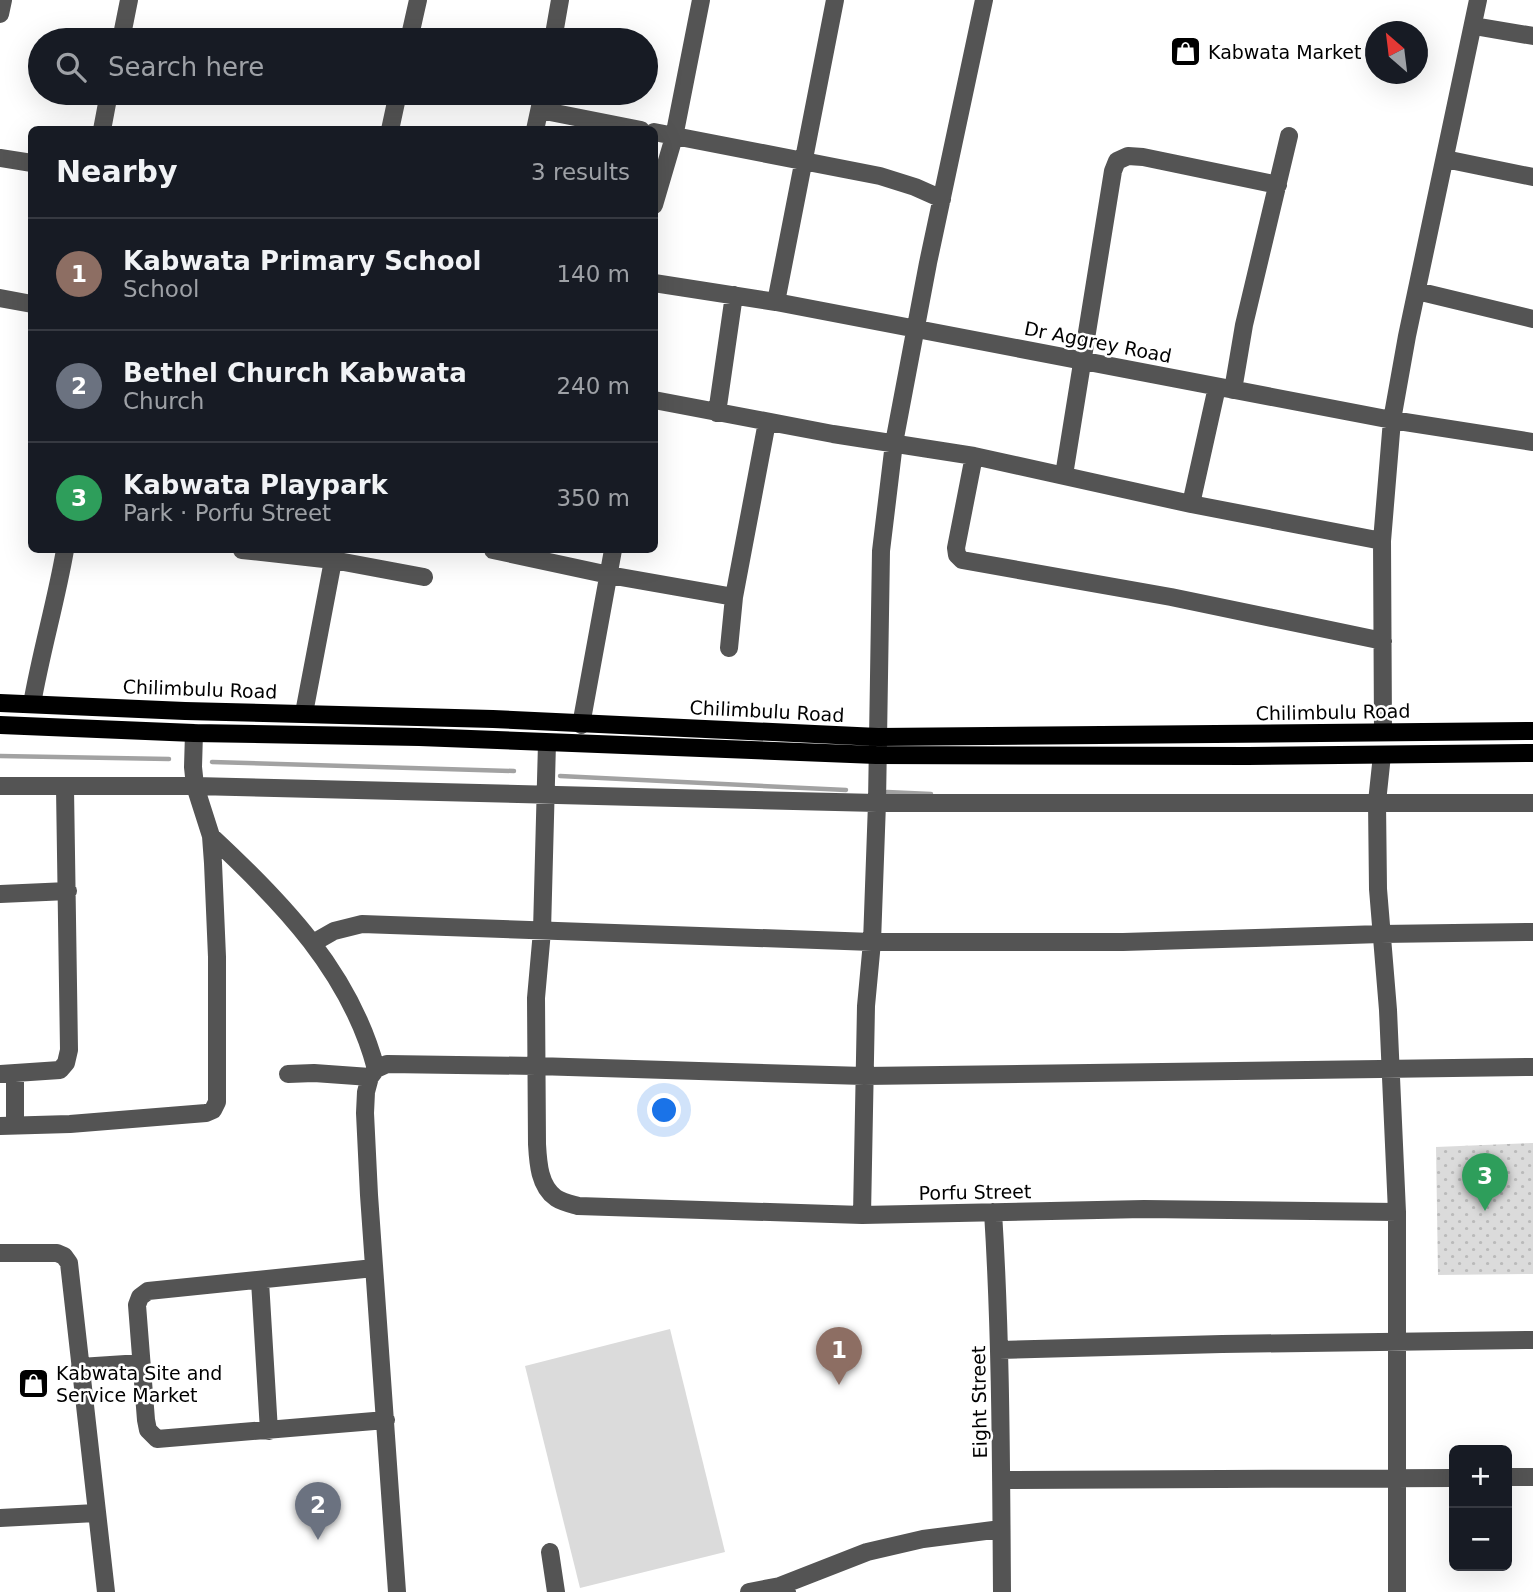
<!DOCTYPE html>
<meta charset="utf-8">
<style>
:root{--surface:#171b24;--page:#242831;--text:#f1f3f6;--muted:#9ea1a6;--line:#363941;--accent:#d93025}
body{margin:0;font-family:"DejaVu Sans",sans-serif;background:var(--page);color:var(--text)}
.controls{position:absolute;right:21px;bottom:21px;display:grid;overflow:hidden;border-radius:10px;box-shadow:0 7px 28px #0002}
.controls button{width:63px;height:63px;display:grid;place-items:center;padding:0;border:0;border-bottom:2px solid var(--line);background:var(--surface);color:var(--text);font:35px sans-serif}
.compass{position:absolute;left:1365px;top:21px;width:63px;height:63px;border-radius:50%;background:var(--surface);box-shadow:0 7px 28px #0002;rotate:332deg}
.you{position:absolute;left:665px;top:1111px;width:24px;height:24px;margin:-18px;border:5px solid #fff;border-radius:50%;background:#1a73e8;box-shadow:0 0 0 10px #1a73e833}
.badge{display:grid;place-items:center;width:46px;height:46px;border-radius:50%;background:var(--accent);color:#fff;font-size:23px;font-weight:700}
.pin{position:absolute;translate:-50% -58px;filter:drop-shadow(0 2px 4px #0008)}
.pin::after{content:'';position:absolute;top:37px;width:24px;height:21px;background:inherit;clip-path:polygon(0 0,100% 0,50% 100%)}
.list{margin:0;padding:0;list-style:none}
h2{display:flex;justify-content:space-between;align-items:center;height:91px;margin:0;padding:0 28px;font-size:30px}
h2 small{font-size:23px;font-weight:400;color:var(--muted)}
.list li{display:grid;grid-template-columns:46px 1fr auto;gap:21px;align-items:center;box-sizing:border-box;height:112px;padding:0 28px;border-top:2px solid var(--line)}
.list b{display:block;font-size:26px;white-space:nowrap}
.list p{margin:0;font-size:23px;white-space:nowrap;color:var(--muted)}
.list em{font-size:23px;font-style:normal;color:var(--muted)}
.icon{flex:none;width:38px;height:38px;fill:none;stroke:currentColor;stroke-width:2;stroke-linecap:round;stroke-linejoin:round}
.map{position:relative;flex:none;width:1533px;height:1592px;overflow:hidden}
.search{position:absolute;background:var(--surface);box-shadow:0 7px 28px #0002;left:28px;top:28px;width:630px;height:77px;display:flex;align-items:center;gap:18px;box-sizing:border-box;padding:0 24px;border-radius:38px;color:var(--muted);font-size:26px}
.panel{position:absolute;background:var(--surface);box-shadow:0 7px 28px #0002;left:28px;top:126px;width:630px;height:427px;border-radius:10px}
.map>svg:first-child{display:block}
.grass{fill:url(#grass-dots)}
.pitch{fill:#dbdbdb}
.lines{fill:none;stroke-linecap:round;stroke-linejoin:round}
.stream{stroke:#a2a2a2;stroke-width:4.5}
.minor{stroke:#545454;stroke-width:18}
.major{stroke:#000;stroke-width:18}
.labels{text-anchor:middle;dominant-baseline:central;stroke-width:5;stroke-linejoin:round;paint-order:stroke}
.poi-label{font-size:19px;fill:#000;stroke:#fff;text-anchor:start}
.street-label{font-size:19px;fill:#000;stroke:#fff}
</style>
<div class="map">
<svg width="1533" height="1592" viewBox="0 0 1533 1592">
<defs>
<pattern id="grass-dots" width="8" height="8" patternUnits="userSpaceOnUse" patternTransform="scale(1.75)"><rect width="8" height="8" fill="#dbdbdb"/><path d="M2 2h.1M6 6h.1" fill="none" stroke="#bababa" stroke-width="1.8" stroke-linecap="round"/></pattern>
</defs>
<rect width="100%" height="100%" fill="#fff"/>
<path class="grass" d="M 1533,1143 L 1533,1274 L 1438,1275 L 1436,1147 Z"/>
<path class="pitch" d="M 670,1329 L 725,1552 L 580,1588 L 525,1366 Z"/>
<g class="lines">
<path class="stream" d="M 0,756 L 169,759
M 212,762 L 514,771
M 560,776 L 846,790
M 887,792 L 931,794"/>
<path class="minor" d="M 0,14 L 3,0
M 1474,26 L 1533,36
M 122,36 L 145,40
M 121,40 L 129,0
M 409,40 L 418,0
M 553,40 L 560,0
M 540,110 L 641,130
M 102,130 L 109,93
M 390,130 L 398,93
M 535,130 L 543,93
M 654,132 L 880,176 L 915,187 L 942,199
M 0,158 L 32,163
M 1445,159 L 1533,177
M 654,205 L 674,137 L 701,0
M 654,283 L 776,302 L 1392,420 L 1533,442
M 1417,291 L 1533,319
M 0,298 L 32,304
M 776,302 L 835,0
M 1233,390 L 1244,325 L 1289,136
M 654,400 L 833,434 L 974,456 L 1191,504 L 1382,541
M 717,413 L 734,295
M 974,456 L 956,548 L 957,555 L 962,560 L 1171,597 L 1383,641
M 1064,475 L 1113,171 L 1117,161 L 1128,156 L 1143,157 L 1278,185
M 1191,504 L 1217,387
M 242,550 L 333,560 L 424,577
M 493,550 L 609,575 L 734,597
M 729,648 L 734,597 L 767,422
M 32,704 C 41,652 56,602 65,550
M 304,713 L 335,550
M 581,725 L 613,550
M 1383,732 L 1382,541 L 1392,420 L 1407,336 L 1478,0
M 547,743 L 542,931 L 536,998 L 537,1144 C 538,1162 539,1186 556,1198 C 562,1202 571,1204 578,1206 L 862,1215 L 1144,1209 L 1397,1212
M 1382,755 L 1377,802 L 1378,889 L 1388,1010 L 1397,1212 L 1397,1592
M 0,786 L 195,786 L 877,803 L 1533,803
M 211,836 C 282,902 351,973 376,1069
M 0,894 L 68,891
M 313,943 L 334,931 L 362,924 L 872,942 L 1123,942 L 1381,934 L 1533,932
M 15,1073 L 15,1126
M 0,1074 L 60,1070 L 66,1063 L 69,1050 L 65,788
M 288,1074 L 314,1073 L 370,1077
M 0,1126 L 70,1124 L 206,1113 L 213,1110 L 217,1102 L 217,957 L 213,863 L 211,836 L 195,786 L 193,767 L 194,733
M 993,1212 C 1001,1339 1001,1465 1002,1592
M 862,1215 L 866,1006 L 872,942 L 877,803 L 881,551 L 894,443 L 928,263 L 984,0
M 0,1253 L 57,1253 L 64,1256 L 69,1263 L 106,1592
M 374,1268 L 148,1291 L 140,1297 L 137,1305 L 146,1420 L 148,1430 L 157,1439 L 386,1420
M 260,1281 L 269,1431
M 999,1350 L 1222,1344 L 1533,1340
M 80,1367 L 141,1363
M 1507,1477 L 1533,1477
M 1001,1480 L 1454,1478
M 0,1518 L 96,1513
M 550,1552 L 556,1592
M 780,1586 L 867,1552 L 923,1539 L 1001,1529
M 397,1592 L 369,1195 L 365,1113 L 366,1092 L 370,1077 L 376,1069 L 387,1064 L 536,1066 L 864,1076 L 1533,1067
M 749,1592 L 780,1586 L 787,1592"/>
<path class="major" d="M 0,703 L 185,711 L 493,719 L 878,737 L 1533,731
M 0,725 L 194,733 L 419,737 L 876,755 L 1248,756 L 1533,753"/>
</g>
<defs>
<symbol id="shop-square" viewBox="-11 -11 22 22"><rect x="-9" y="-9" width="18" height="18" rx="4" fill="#000" stroke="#fff"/><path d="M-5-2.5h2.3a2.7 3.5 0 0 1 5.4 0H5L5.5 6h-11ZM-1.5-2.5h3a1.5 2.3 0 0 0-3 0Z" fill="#fff"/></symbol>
</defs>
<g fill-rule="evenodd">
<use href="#shop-square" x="1168" y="34" width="35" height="35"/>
<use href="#shop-square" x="16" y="1366" width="35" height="35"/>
</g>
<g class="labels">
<g class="poi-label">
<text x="1208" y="52">Kabwata Market</text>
<text x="56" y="1373">Kabwata Site and<tspan x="56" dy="22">Service Market</tspan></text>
</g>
<g class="street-label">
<text transform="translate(1098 342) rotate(11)">Dr Aggrey Road</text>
<text transform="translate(200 689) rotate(2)">Chilimbulu Road</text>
<text transform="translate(767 711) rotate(3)">Chilimbulu Road</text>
<text transform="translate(1333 712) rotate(-1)">Chilimbulu Road</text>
<text transform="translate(975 1192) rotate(-1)">Porfu Street</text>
<text transform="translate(979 1402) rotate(-91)">Eight Street</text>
</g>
</g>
</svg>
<div class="controls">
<button>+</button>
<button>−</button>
</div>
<svg class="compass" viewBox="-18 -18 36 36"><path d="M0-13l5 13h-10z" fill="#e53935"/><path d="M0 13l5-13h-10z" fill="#9ea1a6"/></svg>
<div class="you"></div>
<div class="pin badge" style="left:839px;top:1385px;background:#8d6e63">1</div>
<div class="pin badge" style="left:318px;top:1540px;background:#6b7280">2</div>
<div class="pin badge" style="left:1485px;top:1211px;background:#2e9e5b">3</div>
<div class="search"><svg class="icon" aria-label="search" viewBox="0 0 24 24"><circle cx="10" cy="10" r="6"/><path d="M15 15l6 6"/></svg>Search here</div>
<section class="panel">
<h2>Nearby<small>3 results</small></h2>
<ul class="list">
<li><span class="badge" style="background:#8d6e63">1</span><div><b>Kabwata Primary School</b><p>School</p></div><em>140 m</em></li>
<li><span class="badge" style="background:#6b7280">2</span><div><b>Bethel Church Kabwata</b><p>Church</p></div><em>240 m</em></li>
<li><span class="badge" style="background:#2e9e5b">3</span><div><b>Kabwata Playpark</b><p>Park · Porfu Street</p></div><em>350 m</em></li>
</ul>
</section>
</div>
